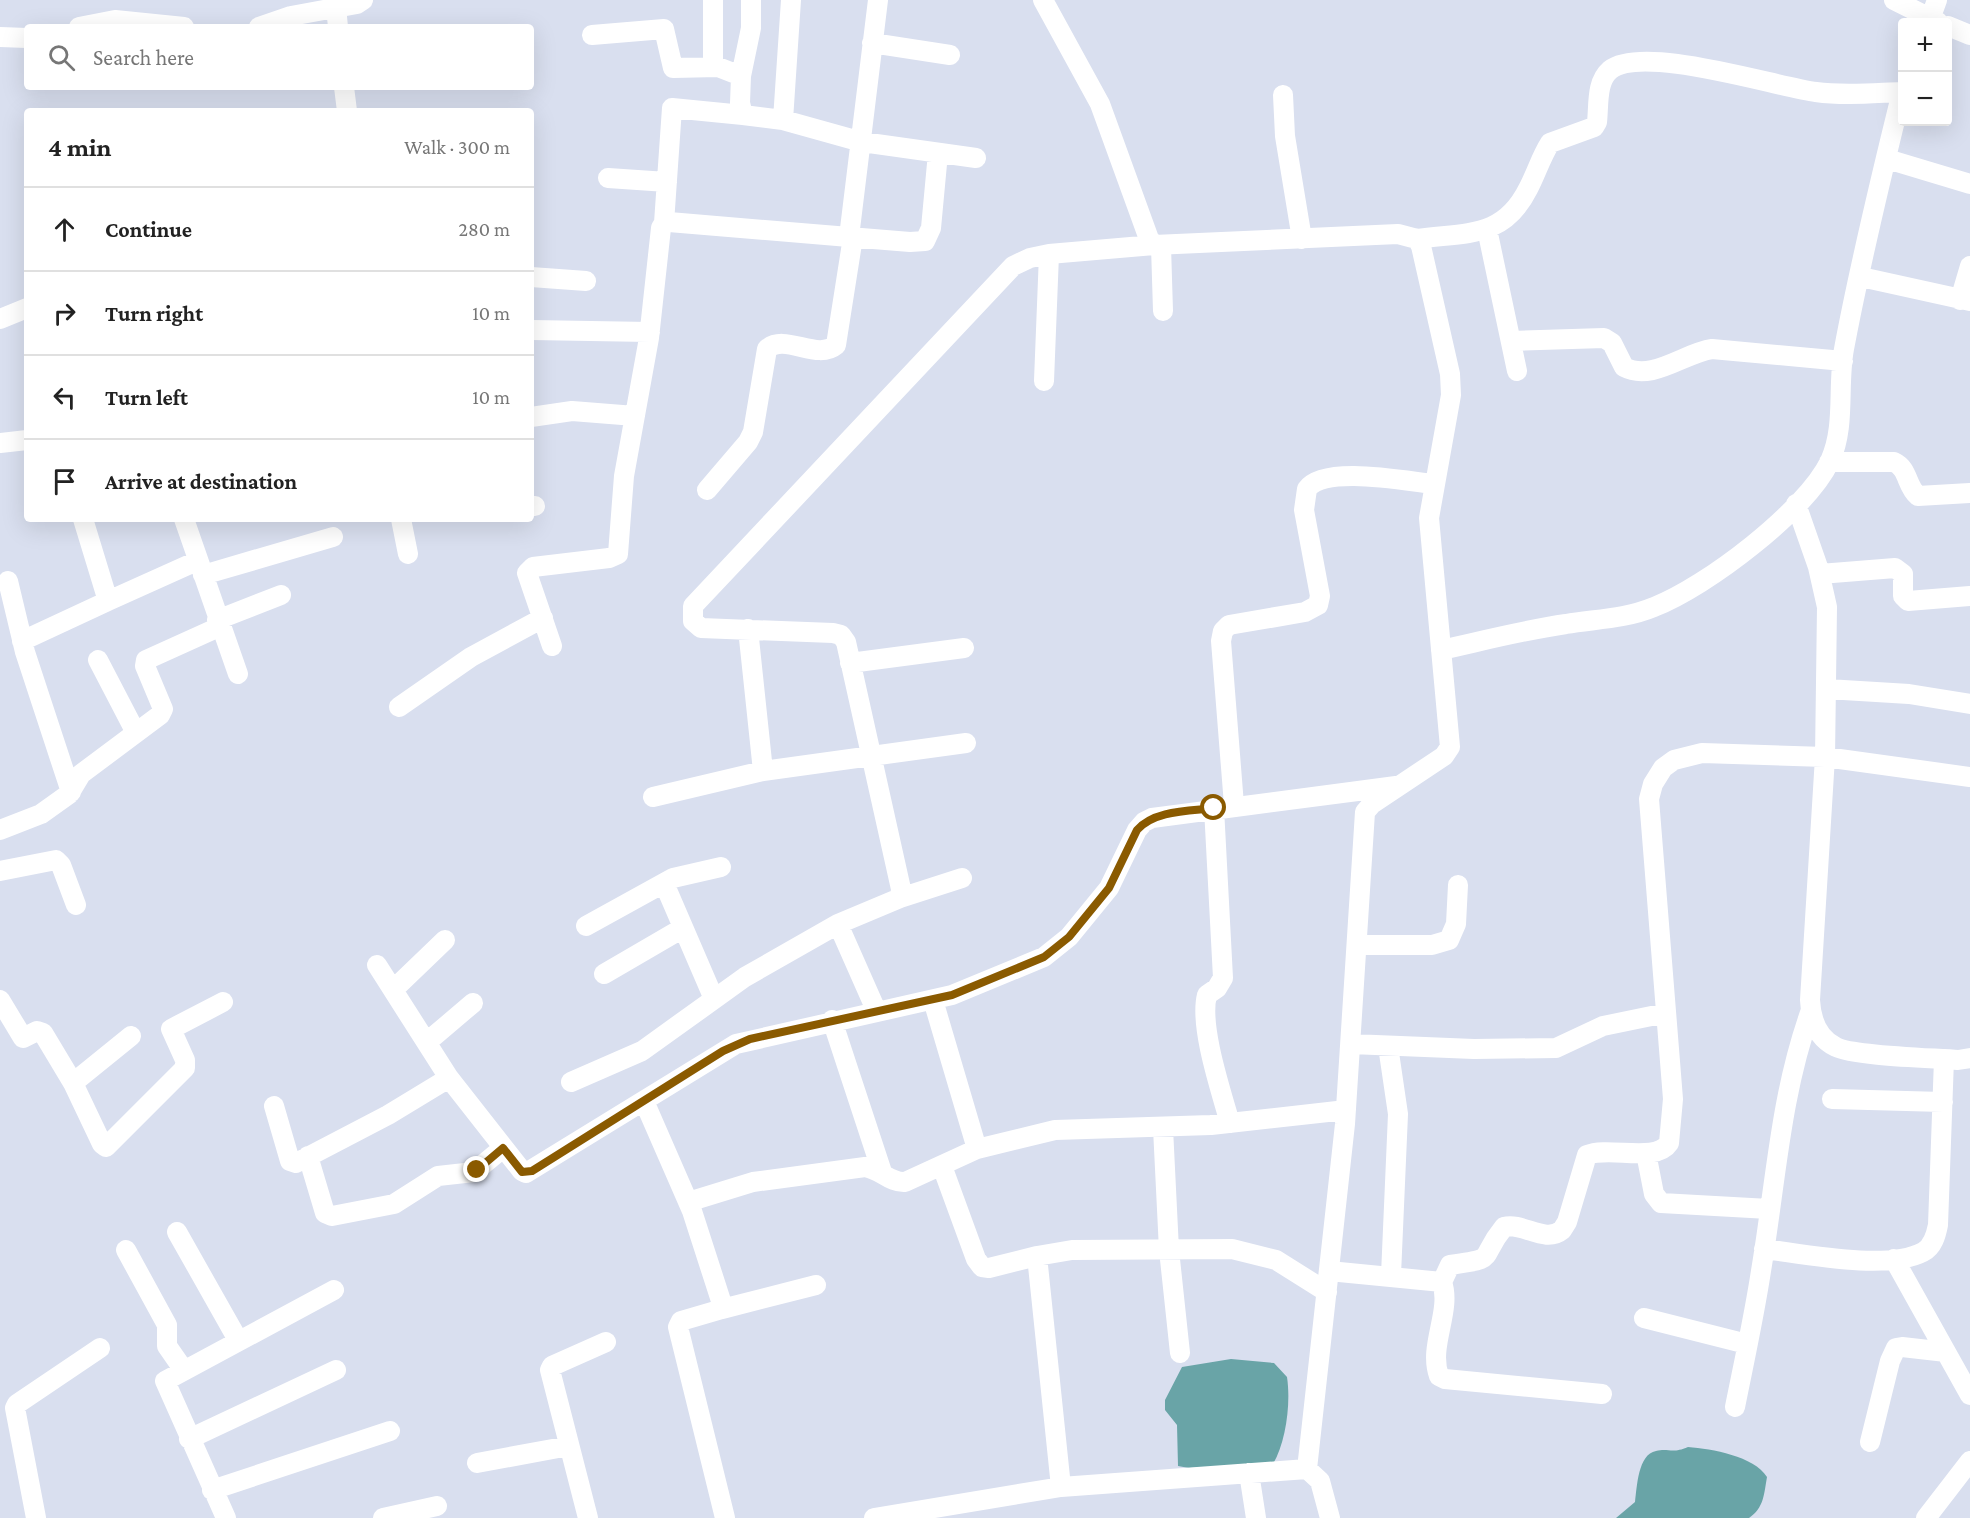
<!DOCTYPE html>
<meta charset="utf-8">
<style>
:root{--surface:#fff;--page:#f2f2f2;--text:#222;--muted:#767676;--line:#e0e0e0}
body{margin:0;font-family:"Crimson Pro",serif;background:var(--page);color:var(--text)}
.controls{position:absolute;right:18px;top:18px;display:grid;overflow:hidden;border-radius:6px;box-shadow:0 6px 24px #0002}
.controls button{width:54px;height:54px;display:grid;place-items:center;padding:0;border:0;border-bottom:2px solid var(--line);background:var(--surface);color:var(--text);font:30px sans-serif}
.stop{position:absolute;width:18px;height:18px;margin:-14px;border:4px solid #8a5a00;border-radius:50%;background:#fff}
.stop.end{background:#8a5a00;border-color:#fff;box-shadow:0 2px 6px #0008}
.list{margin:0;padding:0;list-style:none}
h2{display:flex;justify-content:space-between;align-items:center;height:78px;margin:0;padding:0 24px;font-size:26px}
h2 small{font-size:20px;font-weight:400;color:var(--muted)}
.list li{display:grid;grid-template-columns:39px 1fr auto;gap:18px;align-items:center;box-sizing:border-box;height:84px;padding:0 24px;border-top:2px solid var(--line)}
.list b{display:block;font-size:22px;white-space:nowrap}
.list em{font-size:20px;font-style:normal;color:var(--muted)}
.icon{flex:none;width:33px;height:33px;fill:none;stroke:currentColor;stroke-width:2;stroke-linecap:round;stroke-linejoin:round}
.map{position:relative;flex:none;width:1970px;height:1518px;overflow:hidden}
.search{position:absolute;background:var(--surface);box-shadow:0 6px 24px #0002;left:24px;top:24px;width:510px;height:66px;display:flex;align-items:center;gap:15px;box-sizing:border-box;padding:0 21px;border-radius:6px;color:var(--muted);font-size:22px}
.panel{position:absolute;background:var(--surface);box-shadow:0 6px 24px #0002;left:24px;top:108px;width:510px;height:414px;border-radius:6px}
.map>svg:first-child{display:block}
.water{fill:#69a4a7}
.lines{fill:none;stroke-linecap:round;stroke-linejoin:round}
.minor{stroke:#fff;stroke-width:20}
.route{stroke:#8a5a00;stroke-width:8}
</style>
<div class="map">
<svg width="1970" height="1518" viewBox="0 0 1970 1518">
<rect width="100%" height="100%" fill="#d9dfef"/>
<path class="water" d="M 1231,1359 L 1274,1363 L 1287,1377 C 1291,1403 1286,1442 1273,1464 L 1189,1468 L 1178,1466 L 1177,1425 L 1165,1410 L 1165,1400 L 1182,1367 Z
M 1688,1447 C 1712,1449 1754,1456 1767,1477 C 1764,1494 1764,1508 1749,1518 L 1616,1518 L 1635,1502 C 1637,1487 1638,1454 1656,1451 C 1669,1448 1672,1454 1688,1447 Z"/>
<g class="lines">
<path class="minor" d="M 1043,0 L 1100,104 L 1149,239 L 1154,245 L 1398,234 L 1417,239 L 1421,246 L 1450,374 L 1451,395 L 1429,518 L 1450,747 L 1444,756 L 1372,804 L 1365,812 L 1345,1124 L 1307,1469
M 1894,0 L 1938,22
M 336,7 L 338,27
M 1929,22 L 1937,0
M 1948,26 L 1970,35
M 79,27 L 115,20 L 184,27
M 259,27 L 291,16 L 357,4 L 363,0
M 592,35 L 664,29 L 673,68 L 718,67 L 741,76 L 740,103 L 743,115 L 783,120 L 862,142 L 976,158
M 0,37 L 27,38
M 872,43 L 950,55
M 713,67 L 713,0
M 741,76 L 751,28 L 751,0
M 344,87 L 347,111
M 1283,95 L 1285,136 L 1302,239
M 783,120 L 791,0
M 1887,159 L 1970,184
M 608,178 L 667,182
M 664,223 L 672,108 L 743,115
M 1487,229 L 1517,371
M 849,237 L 910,242 L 925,241 L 931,228 L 938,153
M 1417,239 C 1466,232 1503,239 1528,189 C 1536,174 1541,157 1550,143 L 1594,127 L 1597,122 C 1599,105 1596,82 1610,70 C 1642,44 1773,86 1816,92 C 1844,96 1874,93 1902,92
M 1161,246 L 1163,311
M 531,277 L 586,281
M 1861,277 L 1970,301
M 1960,300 L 1970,266
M 0,319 L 27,308
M 531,330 L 650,332
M 1511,341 L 1604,338 L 1612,343 L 1624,367 C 1652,382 1684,353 1712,349 L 1843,361
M 1044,381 L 1049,254
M 531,417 L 572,411 L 635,416
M 0,443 L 27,440
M 1829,462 L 1894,462 C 1909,469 1906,486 1918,496 L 1970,493
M 707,490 L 748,442 L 753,432 L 767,349 C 785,333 817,361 836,345 L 853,237
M 1796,504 L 1818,567 L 1827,607 L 1825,757 L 1810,1000 C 1811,1019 1817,1038 1836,1047 C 1853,1056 1933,1058 1958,1060 L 1970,1058
M 531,506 L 535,506
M 83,519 L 108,601 L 197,561
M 184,519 L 238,674
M 401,519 L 408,554
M 1820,574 L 1895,568 L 1903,574 L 1903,596 L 1908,601 L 1970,596
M 203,575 L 333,537
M 8,581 L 25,652 L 71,792
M 217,620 L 281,595
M 748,629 L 763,771
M 22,641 L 108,601
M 552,646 L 527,573 L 533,567 L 609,558 L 618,554 L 624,476 L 649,338 L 661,228 L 664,223 L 669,222 L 849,237 L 878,0
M 1441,650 C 1482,641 1524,630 1566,624 C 1596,619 1625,619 1654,607 C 1706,587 1806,511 1830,461 C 1846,426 1837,386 1844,349 C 1860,263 1881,177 1902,92
M 98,660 L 136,733
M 850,663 L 964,648
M 1827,689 L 1909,694 L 1970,704
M 399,707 L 471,657 L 543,618
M 653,797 L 763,771 L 966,743
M 1234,805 L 1221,641 L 1223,631 L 1229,625 L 1305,612 L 1318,605 L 1320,596 L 1304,510 L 1307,489 C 1324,465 1405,481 1433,484
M 1214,808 L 1223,978 L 1217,988 L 1207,995 C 1199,1026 1221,1091 1230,1123
M 0,830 L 41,814 L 69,794 L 81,774 L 160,715 L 163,709 L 145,666 L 146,660 L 219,627
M 0,871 L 56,860 L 61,865 L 76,905
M 664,883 L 714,999
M 900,898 L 962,878
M 838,924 L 876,1010
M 586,926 L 673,878 L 721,867
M 1357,945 L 1432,945 L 1449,940 L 1456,924 L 1458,885
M 377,965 L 449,1078 L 522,1171 L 526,1173 L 736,1044 L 952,995 L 1044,957 L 1069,937 L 1109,888 L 1137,830 L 1144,822 L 1152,818 L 1396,786
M 604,974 L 683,928
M 393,990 L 445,940
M 0,1000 L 23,1038 L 37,1031 L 43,1033 L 73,1083 L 102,1144 L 106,1147 L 185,1068 L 185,1060 L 171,1029 L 223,1002
M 933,1000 L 977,1149
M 832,1020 L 882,1172
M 427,1042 L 473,1003
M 1351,1044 L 1474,1049 L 1556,1048 L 1603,1026 L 1666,1013
M 1388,1046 L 1398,1114 L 1391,1275
M 571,1082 L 642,1051 L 745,977 L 838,924 L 900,898 L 901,889 L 846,642 L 841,635 L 833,633 L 701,628 L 693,621 L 693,606 L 1013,266 L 1030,258 L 1049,254 L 1154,245
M 73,1083 L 131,1036
M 1832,1099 L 1943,1102
M 644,1101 L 692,1211 L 722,1304 L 722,1309 L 681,1321 L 678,1327 L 725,1518
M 274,1106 L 290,1161 L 296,1163 L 388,1115 L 449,1078
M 1163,1128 L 1169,1250 L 1180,1353
M 1646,1153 L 1654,1194 L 1661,1203 L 1769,1209
M 308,1156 L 325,1213 L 332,1216 L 394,1204 L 438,1176 L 474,1172 L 503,1148
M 942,1166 L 976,1259 L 982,1267 L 989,1268 L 1037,1256 L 1072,1250 L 1232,1249 L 1276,1260 L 1327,1292
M 688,1202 L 753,1182 L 865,1167 C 880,1169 890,1183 905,1182 L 977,1149 L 1055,1130 L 1211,1125 L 1346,1110
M 177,1232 L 238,1340
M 1764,1249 C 1804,1254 1887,1271 1923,1252 C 1933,1247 1936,1235 1938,1225 L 1944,1059
M 126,1250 L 167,1325 L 167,1346 L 183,1369
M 1037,1256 L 1061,1487
M 1894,1259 L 1970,1395
M 1329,1271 L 1442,1282 C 1452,1311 1428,1346 1439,1376 L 1445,1379 L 1602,1394
M 1442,1282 L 1450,1265 C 1500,1258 1477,1260 1504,1227 C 1523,1222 1545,1244 1562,1230 L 1567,1222 L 1587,1155 C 1609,1146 1656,1163 1669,1143 L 1673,1099 L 1649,799 L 1653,784 L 1663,768 L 1674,760 L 1702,753 L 1825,757 L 1970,777
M 722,1309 L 816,1285
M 1644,1318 L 1747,1344
M 1735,1407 C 1744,1362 1754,1317 1761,1271 C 1776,1182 1780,1096 1811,1010
M 189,1439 L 336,1370
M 1870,1442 L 1890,1361 L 1896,1348 L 1902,1347 L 1946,1352
M 477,1463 L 569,1446
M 1249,1473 L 1256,1518
M 212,1490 L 390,1431
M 36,1518 L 15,1408 L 17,1404 L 100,1348
M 226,1518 L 165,1381 L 334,1290
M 383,1518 L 437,1506
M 588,1518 L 550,1370 L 552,1366 L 606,1342
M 874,1518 L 1061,1487 L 1307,1469 L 1320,1481 L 1330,1518
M 1926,1518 L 1970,1461"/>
</g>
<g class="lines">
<path class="route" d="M 477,1170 L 503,1148 L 522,1172 L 532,1171 L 723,1051 L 750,1039 L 952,995 L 1044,957 L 1069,937 L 1109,888 L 1137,830 C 1154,810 1190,811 1214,808"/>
</g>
</svg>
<div class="controls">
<button>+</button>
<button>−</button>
</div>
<div class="stop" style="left:1214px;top:808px"></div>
<div class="stop end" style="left:477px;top:1170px"></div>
<div class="search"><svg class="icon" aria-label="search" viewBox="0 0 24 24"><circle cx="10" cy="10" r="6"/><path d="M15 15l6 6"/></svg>Search here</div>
<section class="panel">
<h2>4 min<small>Walk · 300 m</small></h2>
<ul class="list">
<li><svg class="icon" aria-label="ahead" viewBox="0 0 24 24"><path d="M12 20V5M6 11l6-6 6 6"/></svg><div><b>Continue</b></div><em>280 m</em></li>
<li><svg class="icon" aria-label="right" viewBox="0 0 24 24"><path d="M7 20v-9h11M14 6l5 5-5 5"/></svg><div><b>Turn right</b></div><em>10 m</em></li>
<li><svg class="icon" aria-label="left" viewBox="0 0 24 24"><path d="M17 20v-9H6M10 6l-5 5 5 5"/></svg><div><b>Turn left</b></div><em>10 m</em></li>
<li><svg class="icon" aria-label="arrive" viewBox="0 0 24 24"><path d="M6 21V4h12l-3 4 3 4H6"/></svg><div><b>Arrive at destination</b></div></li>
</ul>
</section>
</div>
